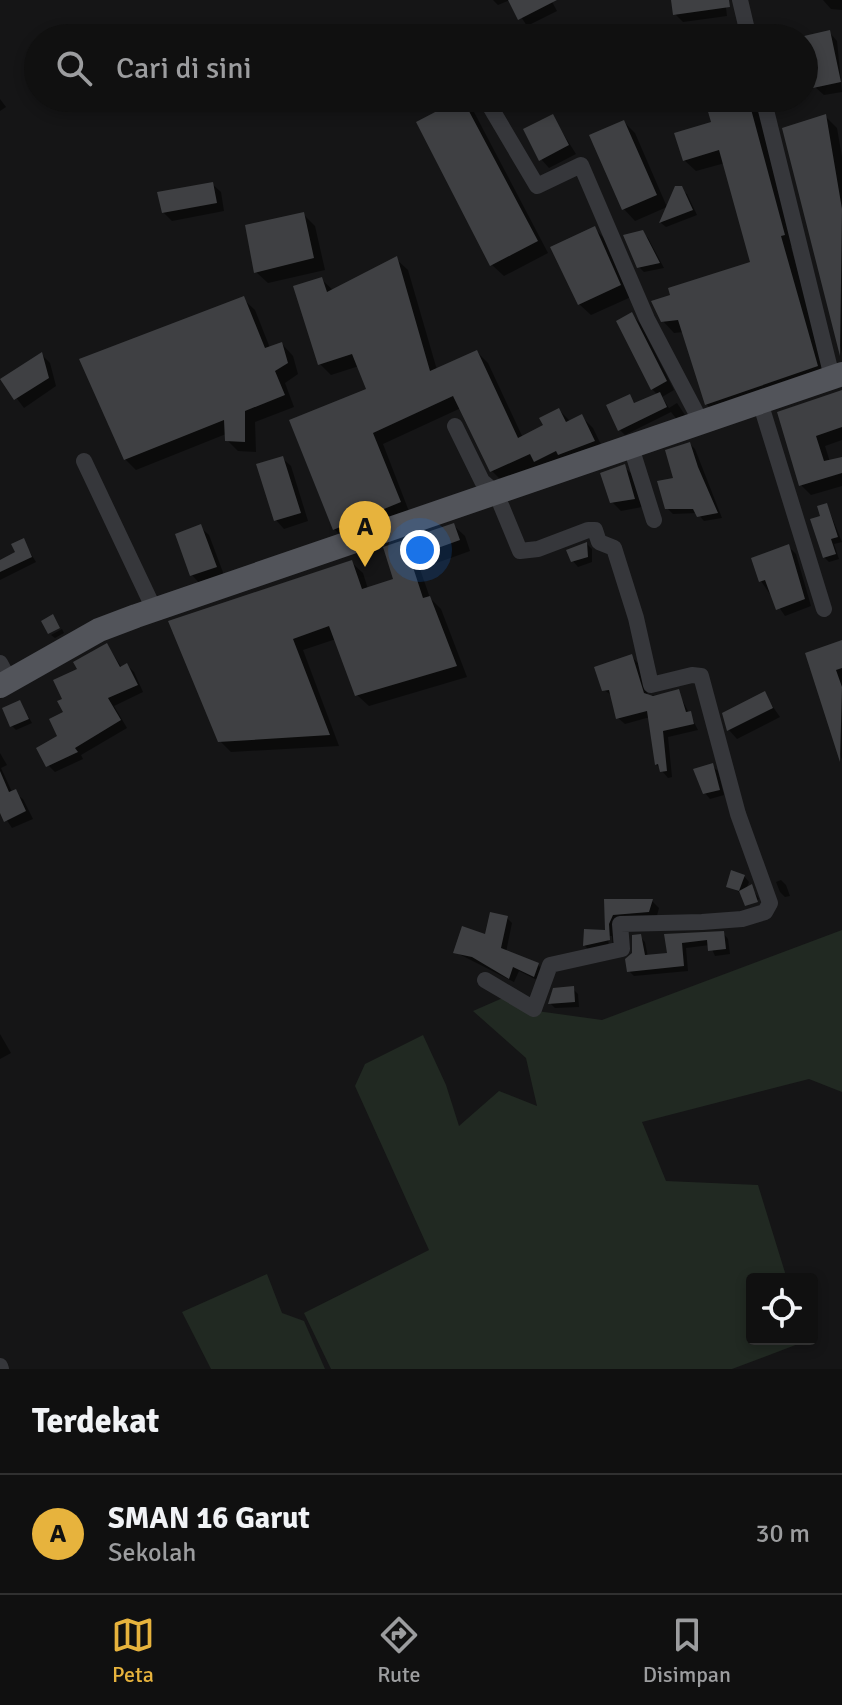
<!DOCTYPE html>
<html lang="id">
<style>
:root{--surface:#101010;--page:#1e1e1e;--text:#f1f3f6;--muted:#9c9d9f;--line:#303030;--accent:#e7b33d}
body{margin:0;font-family:Signika,sans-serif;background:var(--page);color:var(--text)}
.controls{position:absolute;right:24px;bottom:24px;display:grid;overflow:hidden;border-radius:8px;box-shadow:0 4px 12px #0003}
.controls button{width:72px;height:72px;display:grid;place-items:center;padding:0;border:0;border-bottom:2px solid var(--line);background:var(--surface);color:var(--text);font:40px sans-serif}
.you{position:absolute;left:420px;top:550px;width:28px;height:28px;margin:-20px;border:6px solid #fff;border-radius:50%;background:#1a73e8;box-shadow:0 0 0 12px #1a73e833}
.badge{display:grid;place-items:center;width:52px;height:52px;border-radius:50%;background:var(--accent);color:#111;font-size:26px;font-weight:700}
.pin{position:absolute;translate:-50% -66px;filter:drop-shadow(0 2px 4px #0008)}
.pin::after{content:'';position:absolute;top:42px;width:28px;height:24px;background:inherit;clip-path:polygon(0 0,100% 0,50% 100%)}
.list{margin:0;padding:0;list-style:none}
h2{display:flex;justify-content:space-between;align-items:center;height:104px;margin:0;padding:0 32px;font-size:34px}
h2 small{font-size:26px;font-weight:400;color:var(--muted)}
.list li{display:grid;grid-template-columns:52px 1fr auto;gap:24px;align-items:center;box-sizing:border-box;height:120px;padding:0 32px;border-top:2px solid var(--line)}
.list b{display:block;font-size:30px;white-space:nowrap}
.list p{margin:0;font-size:26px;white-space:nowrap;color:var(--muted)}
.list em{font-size:26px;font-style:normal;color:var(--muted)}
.icon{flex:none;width:44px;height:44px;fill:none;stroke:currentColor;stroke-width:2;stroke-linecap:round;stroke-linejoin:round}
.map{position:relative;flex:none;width:842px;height:1369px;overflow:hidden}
.search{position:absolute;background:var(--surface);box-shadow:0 4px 12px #0003;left:24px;right:24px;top:24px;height:88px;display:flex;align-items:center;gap:20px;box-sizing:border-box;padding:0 28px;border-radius:44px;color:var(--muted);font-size:30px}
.sheet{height:224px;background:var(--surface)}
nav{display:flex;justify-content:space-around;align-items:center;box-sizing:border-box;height:112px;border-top:2px solid var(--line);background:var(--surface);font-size:22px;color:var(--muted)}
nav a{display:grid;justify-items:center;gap:4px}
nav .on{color:var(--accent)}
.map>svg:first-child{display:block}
.green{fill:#212922}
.shadow{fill:#0007}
.building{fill:#3f4043}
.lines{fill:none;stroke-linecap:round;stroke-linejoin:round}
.street{stroke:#36373b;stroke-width:16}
.primary{stroke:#52545a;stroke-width:24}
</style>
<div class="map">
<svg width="842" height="1369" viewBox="0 0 842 1369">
<rect width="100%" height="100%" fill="#151516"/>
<path class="green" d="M 842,930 L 842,1092 L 809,1079 L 642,1122 L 666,1181 L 758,1185 L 787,1279 L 752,1279 L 752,1339 L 806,1341 L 732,1369 L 331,1369 L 304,1313 L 429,1250 L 355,1086 L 365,1064 L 423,1035 L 446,1085 L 459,1126 L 499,1091 L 537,1106 L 526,1058 L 473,1011 L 505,997 L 537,1011 L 602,1020 Z
M 267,1274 L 282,1313 L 304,1321 L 325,1369 L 211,1369 L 182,1312 Z"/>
<path class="shadow" d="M 493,0 L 551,0 L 557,11 L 527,26 L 510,0 L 498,5 Z
M 673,0 L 725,0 L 727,16 L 683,22 L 675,14 Z
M 823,0 L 842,0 L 842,10 L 831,9 Z
M 829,32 L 837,41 L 842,92 L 824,95 L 815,87 L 812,71 L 804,73 L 802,38 Z
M 706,98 L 755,98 L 796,246 L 791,247 L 828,378 L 718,415 L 706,404 L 683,332 L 674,333 L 663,321 L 753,264 L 725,163 L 696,171 L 684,160 L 714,124 Z
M 0,99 L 6,107 L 0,111 Z
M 463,100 L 474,112 L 548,253 L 504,276 L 492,265 Z
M 552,116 L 576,154 L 549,168 L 541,159 Z
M 826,117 L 837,128 L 842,157 L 842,353 L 784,129 Z
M 624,122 L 635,133 L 667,207 L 635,221 L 624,209 Z
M 212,184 L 221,192 L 224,211 L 172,221 L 163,212 Z
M 677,188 L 687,194 L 697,215 L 666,227 L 661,223 Z
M 303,214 L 315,226 L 325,270 L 268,283 L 256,272 Z
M 595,229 L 606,240 L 631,297 L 591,315 L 579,304 Z
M 642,232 L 648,238 L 664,268 L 644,272 L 639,267 Z
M 396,259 L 408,270 L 437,370 L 477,352 L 488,363 L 523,438 L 546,426 L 559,410 L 571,422 L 582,417 L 593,428 L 605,453 L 503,482 L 492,471 L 461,408 L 383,444 L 410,514 L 346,540 L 334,529 L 369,391 L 359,366 L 331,375 L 320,364 L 321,279 L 334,291 Z
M 243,299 L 255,310 L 270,348 L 282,344 L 293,356 L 298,374 L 285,383 L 294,407 L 255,422 L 256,452 L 238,451 L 227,440 L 226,434 L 136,470 L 125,459 Z
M 632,315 L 640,323 L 674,390 L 662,397 L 669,408 L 677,403 L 687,418 L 678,421 L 671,412 L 625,435 L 620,430 L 630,397 L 636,405 L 658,395 L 652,389 Z
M 42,355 L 50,363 L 56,386 L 24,408 L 3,380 Z
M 842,392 L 842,440 L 825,446 L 830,462 L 842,459 L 842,486 L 811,495 L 801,485 L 779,413 Z
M 690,444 L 695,449 L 722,518 L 704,521 L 697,513 L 673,514 L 667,508 Z
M 282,458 L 291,466 L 308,521 L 284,529 L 276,520 Z
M 624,467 L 633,475 L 642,507 L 621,511 L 612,502 Z
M 827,505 L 842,542 L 834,544 L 839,559 L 829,562 L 824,557 L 823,517 Z
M 453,525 L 465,536 L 470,551 L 420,569 L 430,598 L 441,609 L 467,677 L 369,706 L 357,695 L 336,639 L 303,650 L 339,746 L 231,752 L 220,741 L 171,622 L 351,562 L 363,573 L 368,589 L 395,580 L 385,549 Z
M 200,527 L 209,535 L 224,575 L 200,584 L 192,575 Z
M 23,541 L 36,562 L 0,580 L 0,562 L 18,553 Z
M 587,544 L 592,549 L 592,562 L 578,567 L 573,561 Z
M 789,547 L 796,554 L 811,606 L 785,616 L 761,581 Z
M 62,629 L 64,633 L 55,638 L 51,635 Z
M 842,642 L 842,760 L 807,654 Z
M 107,645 L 122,668 L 127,665 L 134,672 L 143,692 L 114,706 L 127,728 L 81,755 L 83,759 L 55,772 L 48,765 L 60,737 L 66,713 L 64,700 L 80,670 Z
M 632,657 L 638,663 L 648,696 L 678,692 L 698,730 L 668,737 L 672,777 L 668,778 L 656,764 L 650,717 L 625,724 L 618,718 L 613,696 L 604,690 Z
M 764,694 L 780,717 L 737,739 L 729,730 L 725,714 Z
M 20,702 L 32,723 L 16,730 L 12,726 Z
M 0,753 L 7,765 L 1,768 L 12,792 L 23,799 L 33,819 L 12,828 L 0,810 Z
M 712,766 L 718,771 L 724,795 L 710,799 L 705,793 Z
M 744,876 L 749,882 L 746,890 L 751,887 L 759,899 L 747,904 L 743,894 L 728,886 Z
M 781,880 L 786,885 L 790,896 L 785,897 L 780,892 L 776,882 Z
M 606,901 L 652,901 L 659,908 L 656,919 L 621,922 L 613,948 L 612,936 L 608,936 L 609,949 L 592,953 L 585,946 L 586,931 L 607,932 Z
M 507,918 L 512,923 L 506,952 L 538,965 L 543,970 L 539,981 L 519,971 L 514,982 L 455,952 L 486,937 Z
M 723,933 L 728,939 L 730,954 L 715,956 L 710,945 L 686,948 L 688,971 L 634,976 L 629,971 L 640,937 L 645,942 L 648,957 L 669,955 L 667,936 Z
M 573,989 L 578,994 L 579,1007 L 555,1008 L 550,1003 Z
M 0,1034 L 11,1053 L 0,1059 Z"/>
<path class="building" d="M 508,0 L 557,0 L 518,20 Z
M 671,0 L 729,0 L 730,7 L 673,15 Z
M 830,30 L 841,82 L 813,88 L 808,62 L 804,63 L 804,36 Z
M 462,98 L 538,241 L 490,266 L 416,122 Z
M 704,98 L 748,98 L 785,235 L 781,236 L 818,366 L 705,405 L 678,320 L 661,322 L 651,301 L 670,295 L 668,288 L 750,262 L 719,150 L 683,161 L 674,133 L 711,122 Z
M 553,114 L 569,145 L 539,161 L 523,129 Z
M 826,114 L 842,209 L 840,356 L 782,128 Z
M 624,120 L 657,195 L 622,210 L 589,135 Z
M 213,182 L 217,203 L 162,213 L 157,192 Z
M 675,186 L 682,186 L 693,210 L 659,223 Z
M 304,212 L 314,258 L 254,273 L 245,225 Z
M 595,226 L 621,285 L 578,305 L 550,247 Z
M 643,230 L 660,263 L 637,268 L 623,235 Z
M 397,256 L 430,371 L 477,350 L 518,438 L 543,425 L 539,418 L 559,408 L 566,422 L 582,414 L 595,441 L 558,455 L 556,451 L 534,462 L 530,454 L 490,472 L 453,396 L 373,433 L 401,502 L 333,530 L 289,420 L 366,389 L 352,354 L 318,365 L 293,286 L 322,277 L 327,292 Z
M 244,296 L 265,348 L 282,342 L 288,363 L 275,371 L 285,395 L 245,411 L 245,442 L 225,441 L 224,420 L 124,460 L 79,359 Z
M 632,312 L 667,381 L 651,390 L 616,321 Z
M 42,352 L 49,378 L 14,400 L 0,379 Z
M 842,390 L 842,427 L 816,436 L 824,461 L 842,457 L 842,473 L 799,486 L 777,412 Z
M 660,392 L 667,407 L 618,431 L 606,405 L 630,394 L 634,403 Z
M 690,442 L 698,467 L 718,513 L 697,517 L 693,509 L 665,509 L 657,481 L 673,478 L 665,450 Z
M 283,456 L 301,513 L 274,521 L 256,464 Z
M 625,464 L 635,499 L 610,503 L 600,473 Z
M 827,503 L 838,537 L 831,539 L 836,554 L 823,558 L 810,519 L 820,516 L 817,506 Z
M 454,523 L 460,540 L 410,558 L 423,598 L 430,596 L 457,666 L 355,696 L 329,626 L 293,639 L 330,735 L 218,742 L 168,621 L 352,560 L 362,589 L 393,579 L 383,547 Z
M 201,524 L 217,567 L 190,576 L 175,534 Z
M 24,538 L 32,557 L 0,572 L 0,560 L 15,552 L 11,544 Z
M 587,542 L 588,557 L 571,562 L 566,550 Z
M 789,544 L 805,599 L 776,610 L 765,580 L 759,582 L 751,558 Z
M 53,614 L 60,628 L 48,634 L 41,621 Z
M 842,640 L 842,668 L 836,670 L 842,687 L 840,762 L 805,653 Z
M 107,643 L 120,667 L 127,663 L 138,685 L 108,698 L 121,720 L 75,748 L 78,752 L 46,767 L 36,748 L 57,736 L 49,719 L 63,712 L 57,701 L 62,699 L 53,680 L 77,669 L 73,662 Z
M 632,654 L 644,693 L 653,696 L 679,689 L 686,712 L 691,711 L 694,724 L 663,731 L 667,771 L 660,772 L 658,764 L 655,765 L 647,711 L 616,719 L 609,690 L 602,691 L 594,667 Z
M 765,691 L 773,708 L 727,731 L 722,713 Z
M 20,700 L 29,719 L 10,727 L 2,708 Z
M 713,763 L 720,790 L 703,794 L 693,769 Z
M 0,771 L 9,792 L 16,789 L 26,811 L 4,822 L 0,813 Z
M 731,870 L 745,875 L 739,891 L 726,887 Z
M 752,884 L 758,902 L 745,906 L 739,891 Z
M 604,899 L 653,899 L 649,912 L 613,915 L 609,924 L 610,940 L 583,946 L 584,929 L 605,930 Z
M 490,912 L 508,916 L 501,948 L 539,963 L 534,977 L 513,967 L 509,979 L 472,957 L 453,953 L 462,926 L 485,934 Z
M 724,931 L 726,949 L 708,951 L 707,940 L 682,943 L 684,966 L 627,972 L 625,959 L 632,953 L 632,935 L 641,934 L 645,955 L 667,953 L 664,934 Z
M 574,986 L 575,1002 L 548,1004 L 553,988 Z"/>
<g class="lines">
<path class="street" d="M 740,0 L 749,38
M 485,98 L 537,186 L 581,165 L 647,319 L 701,422
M 763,98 L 832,377
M 760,402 L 824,609
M 455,426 L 482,481 L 496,493 L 520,551 L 538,549 L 588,530 L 595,530 L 599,542 L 614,548 L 636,618 L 651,685 L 692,675 L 701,676 L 738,814 L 770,903 L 765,912 L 742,919 L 702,922 L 620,924 L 622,949 L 550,965 L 534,1009 L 485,980
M 631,447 L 654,520
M 84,461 L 154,609
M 0,663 L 9,680
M 0,1366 L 1,1369"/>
<path class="primary" d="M 0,686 L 99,630 L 136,616 L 842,374"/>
</g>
</svg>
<div class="controls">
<button><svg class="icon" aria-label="locate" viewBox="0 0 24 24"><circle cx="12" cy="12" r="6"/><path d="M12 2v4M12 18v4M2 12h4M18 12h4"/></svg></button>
</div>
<div class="you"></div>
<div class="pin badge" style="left:365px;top:567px">A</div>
<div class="search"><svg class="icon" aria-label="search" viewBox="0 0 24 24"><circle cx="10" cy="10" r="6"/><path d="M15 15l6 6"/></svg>Cari di sini</div>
</div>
<section class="sheet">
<h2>Terdekat<small></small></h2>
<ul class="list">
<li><span class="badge">A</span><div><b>SMAN 16 Garut</b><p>Sekolah</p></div><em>30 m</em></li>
</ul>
</section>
<nav>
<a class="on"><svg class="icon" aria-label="map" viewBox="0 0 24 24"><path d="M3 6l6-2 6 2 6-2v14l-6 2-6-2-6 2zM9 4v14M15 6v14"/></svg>Peta</a>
<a><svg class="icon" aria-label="directions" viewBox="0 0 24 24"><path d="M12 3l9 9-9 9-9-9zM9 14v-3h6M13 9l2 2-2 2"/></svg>Rute</a>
<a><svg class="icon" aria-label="saved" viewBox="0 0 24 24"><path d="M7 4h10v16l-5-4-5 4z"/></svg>Disimpan</a>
</nav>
